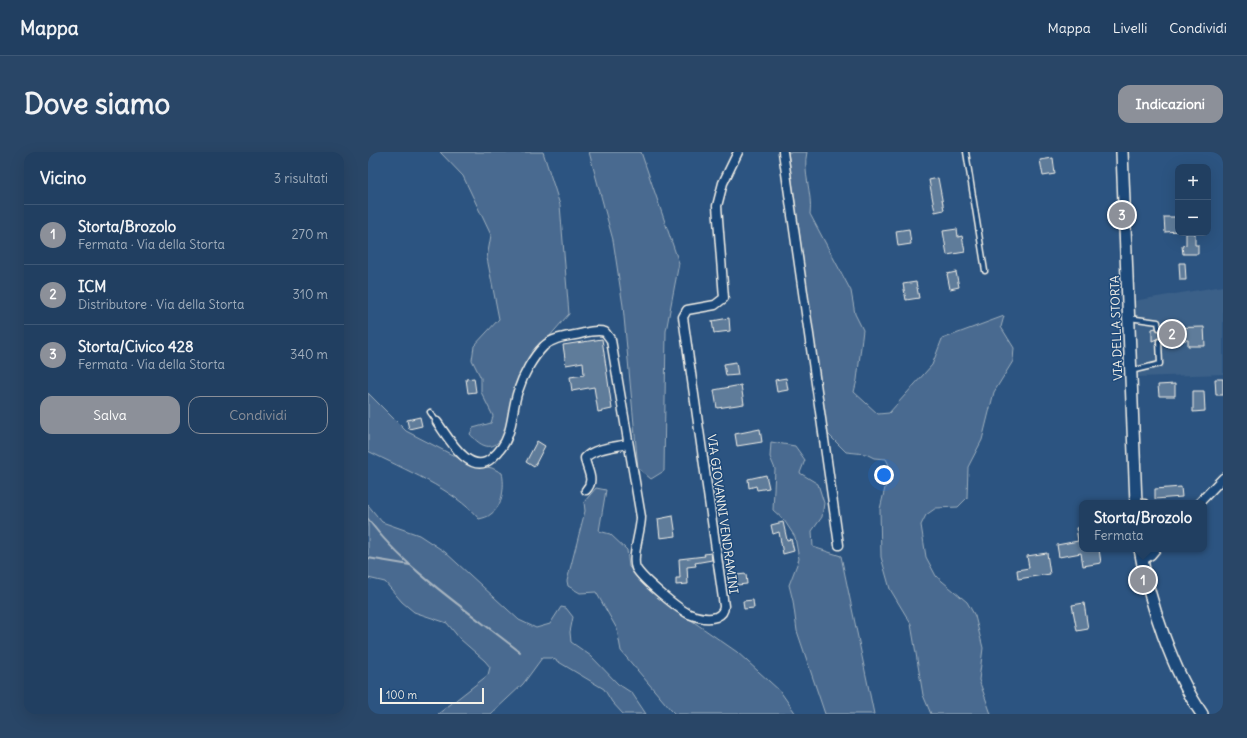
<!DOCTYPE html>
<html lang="it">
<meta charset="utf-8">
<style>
:root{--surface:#213f61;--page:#294667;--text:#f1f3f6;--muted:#a2afbd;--line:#3e5876;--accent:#8c9099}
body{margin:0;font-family:Delius,sans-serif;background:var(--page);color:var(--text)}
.controls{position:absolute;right:12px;top:12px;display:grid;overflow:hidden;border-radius:8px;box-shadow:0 4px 16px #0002}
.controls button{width:36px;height:36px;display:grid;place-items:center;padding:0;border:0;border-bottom:1px solid var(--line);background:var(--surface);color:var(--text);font:20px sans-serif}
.scale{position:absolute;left:12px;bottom:10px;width:104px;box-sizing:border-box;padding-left:4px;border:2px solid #f4f1e8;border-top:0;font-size:11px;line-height:14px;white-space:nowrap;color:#f4f1e8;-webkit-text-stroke:3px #1f4a7a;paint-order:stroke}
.you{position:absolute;left:516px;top:323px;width:14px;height:14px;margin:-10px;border:3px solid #fff;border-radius:50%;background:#1a73e8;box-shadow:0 0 0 6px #1a73e833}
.badge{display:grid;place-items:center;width:26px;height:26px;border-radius:50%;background:var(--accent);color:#fff;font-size:13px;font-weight:700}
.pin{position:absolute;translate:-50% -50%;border:2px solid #fff;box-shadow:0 1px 4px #0006}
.popup{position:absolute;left:711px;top:348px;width:128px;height:52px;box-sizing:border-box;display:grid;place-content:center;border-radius:8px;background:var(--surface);filter:drop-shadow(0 1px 3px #0005);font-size:13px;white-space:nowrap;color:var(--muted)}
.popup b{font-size:15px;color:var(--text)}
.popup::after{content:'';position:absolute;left:50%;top:100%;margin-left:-8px;border:8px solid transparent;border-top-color:var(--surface)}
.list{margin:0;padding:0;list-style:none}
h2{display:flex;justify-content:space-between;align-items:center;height:52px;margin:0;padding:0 16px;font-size:17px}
h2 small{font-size:13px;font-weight:400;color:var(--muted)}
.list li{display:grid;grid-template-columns:26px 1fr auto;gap:12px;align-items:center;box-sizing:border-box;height:60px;padding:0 16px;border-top:1px solid var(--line)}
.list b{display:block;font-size:15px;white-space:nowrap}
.list p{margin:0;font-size:13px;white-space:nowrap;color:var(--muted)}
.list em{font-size:13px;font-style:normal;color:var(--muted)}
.actions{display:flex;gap:8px;padding:12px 16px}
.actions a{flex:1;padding:9px 0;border:1px solid var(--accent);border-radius:12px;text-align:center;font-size:14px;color:var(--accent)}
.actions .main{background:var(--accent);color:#fff}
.map{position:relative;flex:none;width:855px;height:562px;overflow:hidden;border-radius:12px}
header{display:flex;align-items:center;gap:24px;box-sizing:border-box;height:56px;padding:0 20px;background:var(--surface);border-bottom:1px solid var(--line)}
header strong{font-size:19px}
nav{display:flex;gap:22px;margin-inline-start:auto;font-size:14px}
.intro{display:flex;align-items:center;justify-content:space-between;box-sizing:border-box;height:96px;padding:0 24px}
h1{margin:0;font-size:28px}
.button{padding:10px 18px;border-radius:12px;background:var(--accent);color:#fff;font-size:14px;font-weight:700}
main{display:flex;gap:24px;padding:0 24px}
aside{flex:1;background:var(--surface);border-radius:12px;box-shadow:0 4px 16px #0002}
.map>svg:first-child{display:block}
.built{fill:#3b6088}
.green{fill:#496b90;stroke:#9eaebc}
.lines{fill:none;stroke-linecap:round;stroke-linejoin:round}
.stream{stroke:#a7b4c0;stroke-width:2}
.building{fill:#5e7b9a;stroke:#f4f1e8}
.lane-casing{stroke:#f4f1e8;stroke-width:7}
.street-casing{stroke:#f4f1e8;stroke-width:11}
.secondary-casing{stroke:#f4f1e8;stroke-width:14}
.lane{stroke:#1f4a7a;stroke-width:4}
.street{stroke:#1f4a7a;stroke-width:8}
.secondary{stroke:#1f4a7a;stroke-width:11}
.labels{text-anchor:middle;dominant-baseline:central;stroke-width:3;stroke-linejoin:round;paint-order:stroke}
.street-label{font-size:12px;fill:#f4f1e8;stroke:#1f4a7a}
</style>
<header>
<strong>Mappa</strong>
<nav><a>Mappa</a><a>Livelli</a><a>Condividi</a></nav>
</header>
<div class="intro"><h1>Dove siamo</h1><a class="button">Indicazioni</a></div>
<main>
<aside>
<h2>Vicino<small>3 risultati</small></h2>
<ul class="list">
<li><span class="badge">1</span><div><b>Storta/Brozolo</b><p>Fermata · Via della Storta</p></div><em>270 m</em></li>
<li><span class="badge">2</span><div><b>ICM</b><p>Distributore · Via della Storta</p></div><em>310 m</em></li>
<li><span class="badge">3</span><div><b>Storta/Civico 428</b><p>Fermata · Via della Storta</p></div><em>340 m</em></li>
</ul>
<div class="actions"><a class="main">Salva</a><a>Condividi</a></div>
</aside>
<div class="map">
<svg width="855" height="562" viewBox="0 0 855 562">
<rect width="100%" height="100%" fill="#2c5481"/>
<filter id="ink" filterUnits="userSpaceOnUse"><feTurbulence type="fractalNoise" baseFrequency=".025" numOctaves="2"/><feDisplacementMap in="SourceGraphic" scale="8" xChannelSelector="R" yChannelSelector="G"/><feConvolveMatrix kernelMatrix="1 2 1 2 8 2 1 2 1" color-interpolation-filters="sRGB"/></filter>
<g filter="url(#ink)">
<path class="built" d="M 855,134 L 855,222 L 769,225 L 765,149 Z"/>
<path class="green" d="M 72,0 L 175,0 L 192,53 L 201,162 C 181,185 161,206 148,233 C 139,251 146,279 128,292 C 118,299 108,289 102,282 L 105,276 L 123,271 L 125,264 L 113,240 L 113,226 L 104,208 L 106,194 L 131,167 L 119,106 L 123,83 L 95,24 Z
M 221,0 L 273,0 L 311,111 L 298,179 L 296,319 L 283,327 L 270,316 L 255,154 L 245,88 Z
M 420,0 L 439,0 C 434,20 445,42 442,62 L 483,139 L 487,162 L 495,178 L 489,228 L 486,240 L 510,262 L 521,261 L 564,213 L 574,187 L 636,164 L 633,175 L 646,196 L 645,209 L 626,240 L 614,288 L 600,315 L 599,346 L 590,355 L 568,356 L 558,363 L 553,373 L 558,405 L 568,424 L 599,450 L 607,464 L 615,496 L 611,528 L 623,562 L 563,562 L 555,543 L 543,472 L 522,437 L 513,405 L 512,357 L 522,315 L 518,307 L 506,306 L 498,302 L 478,300 L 459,281 Z
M 0,241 L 38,279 L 102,312 L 124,316 L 134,321 C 137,333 135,354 123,362 C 120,365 115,366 111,367 C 86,337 35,317 0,299 Z
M 403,290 L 427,294 L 437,308 L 432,321 L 450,332 L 456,351 L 454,365 L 444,379 L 445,395 L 473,404 L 506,562 L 457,562 L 429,479 L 425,449 L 421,433 L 431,407 L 427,385 L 416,368 L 405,358 L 407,317 L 402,305 Z
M 228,336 L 238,338 L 231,379 L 242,382 L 259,398 L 261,415 L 276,431 L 320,466 L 369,500 L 412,539 L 428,562 L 307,562 L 303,558 L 253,499 L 249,477 L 228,440 L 212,441 L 200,434 L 199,429 L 217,359 L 216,350 Z
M 0,353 L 14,370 L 51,383 L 77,400 L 151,468 L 168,476 L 182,472 L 193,455 L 198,456 L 205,465 L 202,480 L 203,490 L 223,504 L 250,532 L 264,541 L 278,562 L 255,562 L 244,550 L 236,537 L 184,506 L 174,506 L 155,532 L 123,562 L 70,562 L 120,523 L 122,515 L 117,509 L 92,487 L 79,471 L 46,460 L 34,450 L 17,430 L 0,426 Z"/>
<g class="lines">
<path class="stream" d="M 0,367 C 37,418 102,460 152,500
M 0,406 L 42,413"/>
</g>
<path class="building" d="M 685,6 L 687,22 L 675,24 L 672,8 Z
M 570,26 L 576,58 L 567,60 L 561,28 Z
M 796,65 L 810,65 L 810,79 L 797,80 Z
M 541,77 L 543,92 L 530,94 L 528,79 Z
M 589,77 L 590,85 L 594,84 L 597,100 L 579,103 L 575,79 Z
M 818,81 L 827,81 L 827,93 L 830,93 L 830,102 L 815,102 L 814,94 L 818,93 Z
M 811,111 L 817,111 L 818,128 L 812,128 Z
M 588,120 L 591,135 L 582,137 L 579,122 Z
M 548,130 L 551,146 L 538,148 L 535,132 Z
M 361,166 L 362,179 L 346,181 L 344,169 Z
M 836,175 L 837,194 L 820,194 L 820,188 L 794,189 L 791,186 L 784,189 L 784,177 L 788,176 L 791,179 L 794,176 Z
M 234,187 L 244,257 L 230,260 L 226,235 L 204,239 L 202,225 L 216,223 L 215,210 L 198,213 L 195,193 Z
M 368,210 L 370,223 L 358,224 L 356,212 Z
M 106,226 L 108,240 L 100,241 L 98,227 Z
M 418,226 L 420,238 L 409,240 L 407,228 Z
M 847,227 L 855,227 L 855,243 L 848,243 Z
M 807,232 L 807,244 L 791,244 L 790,233 Z
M 373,233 L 376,252 L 349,256 L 346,238 Z
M 825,239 L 836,239 L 837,259 L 825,260 Z
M 52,265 L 54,274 L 41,277 L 39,268 Z
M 392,277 L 394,290 L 369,294 L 367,282 Z
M 169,289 L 177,294 L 166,315 L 158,310 Z
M 398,323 L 401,336 L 389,338 L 388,334 L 381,336 L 380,327 Z
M 813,335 L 814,345 L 787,347 L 787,337 Z
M 305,364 L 308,384 L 292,386 L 290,367 Z
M 415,370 L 419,388 L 423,387 L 426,399 L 415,402 L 411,380 L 405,382 L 403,373 Z
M 714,375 L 714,397 L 731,397 L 733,411 L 715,414 L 713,401 L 691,405 L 689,393 L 710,389 L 708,376 Z
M 343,401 L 344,408 L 327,411 L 328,414 L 319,415 L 320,432 L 308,433 L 308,426 L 312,426 L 311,407 L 337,404 L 336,402 Z
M 679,401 L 682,422 L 650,427 L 649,418 L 661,416 L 659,404 Z
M 378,422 L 379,432 L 369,433 L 368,423 Z
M 385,448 L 386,456 L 376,457 L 375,449 Z
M 716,451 L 720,477 L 709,479 L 704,453 Z"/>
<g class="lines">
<defs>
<path id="lane" d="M 598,0 L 617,119
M 761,166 L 790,170 L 791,176
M 763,219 L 792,212 L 791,189
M 62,260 L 69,270
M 769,350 L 777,350"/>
<path id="street" d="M 415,0 L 471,393
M 69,270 C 80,285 102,326 124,306 C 131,300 137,292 140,283 C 145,269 145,253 150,239 C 155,223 165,205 176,194 C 185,186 196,185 207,183 C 217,181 228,177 237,180 L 243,188 L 273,365 C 273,379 263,405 268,416 C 274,427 309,456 321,462 C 329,465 339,468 348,465 C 353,463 356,460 356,454 L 315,165 L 319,158 L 347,153 L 356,146 L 349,54 L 355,31 L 370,0
M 218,338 C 228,328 218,317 217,306 C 226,296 247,295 260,292
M 831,351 L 855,326
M 774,409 L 783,403 L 788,397"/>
<path id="secondary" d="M 754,0 L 768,351
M 772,397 C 780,447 805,520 834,562"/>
</defs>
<use href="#lane" class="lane-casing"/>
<use href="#street" class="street-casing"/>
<use href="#secondary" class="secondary-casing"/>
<use href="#lane" class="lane"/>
<use href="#street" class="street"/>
<use href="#secondary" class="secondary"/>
</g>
</g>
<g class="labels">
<g class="street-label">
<text transform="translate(748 176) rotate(-92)">VIA DELLA STORTA</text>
<text transform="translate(355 362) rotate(82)">VIA GIOVANNI VENDRAMINI</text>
</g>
</g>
</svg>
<div class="controls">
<button>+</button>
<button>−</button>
</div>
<div class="scale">100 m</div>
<div class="you"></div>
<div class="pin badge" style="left:775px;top:428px">1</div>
<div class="popup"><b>Storta/Brozolo</b>Fermata</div>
<div class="pin badge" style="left:804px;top:182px">2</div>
<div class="pin badge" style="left:754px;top:63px">3</div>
</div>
</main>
